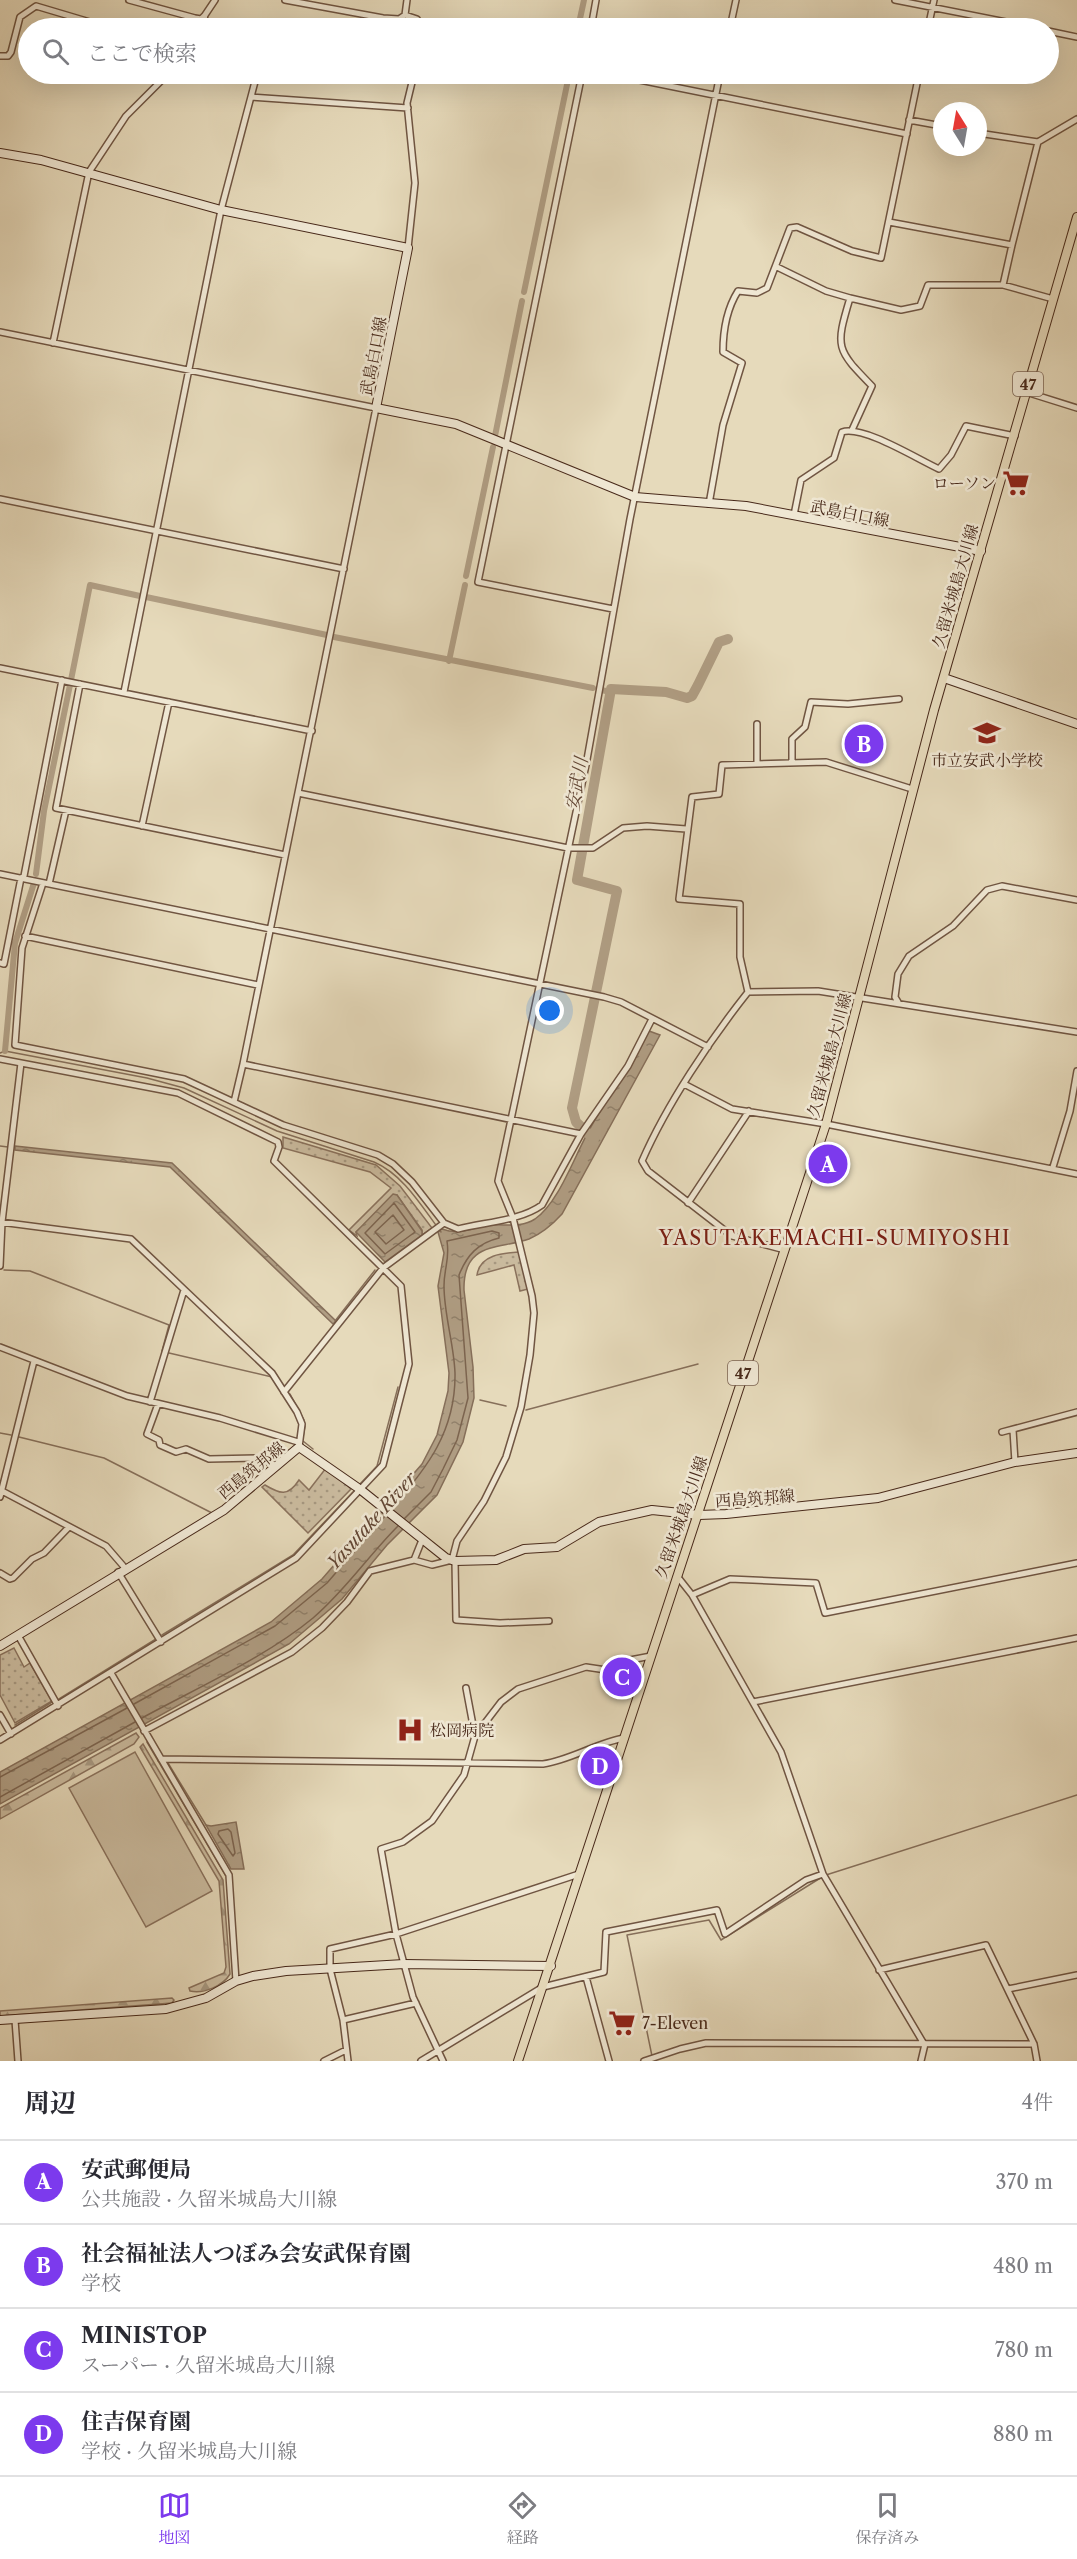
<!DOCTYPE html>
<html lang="ja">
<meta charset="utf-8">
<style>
:root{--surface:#fff;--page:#f2f2f3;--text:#2b2b33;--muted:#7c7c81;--line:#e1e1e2;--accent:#7c3aed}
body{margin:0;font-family:"Libre Caslon Text","Noto Serif JP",serif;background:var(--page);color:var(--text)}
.compass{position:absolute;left:933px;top:102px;width:54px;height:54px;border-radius:50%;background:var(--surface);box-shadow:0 6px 24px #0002;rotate:349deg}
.you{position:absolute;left:550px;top:1011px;width:21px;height:21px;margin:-15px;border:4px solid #fff;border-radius:50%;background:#1a73e8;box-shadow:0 0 0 9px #1a73e833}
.badge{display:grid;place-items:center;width:39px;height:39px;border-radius:50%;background:var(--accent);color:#fff;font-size:20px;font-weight:700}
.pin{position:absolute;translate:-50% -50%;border:3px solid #fff;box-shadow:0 2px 6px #0006}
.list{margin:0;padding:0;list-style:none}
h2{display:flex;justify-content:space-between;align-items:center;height:78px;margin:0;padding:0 24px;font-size:26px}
h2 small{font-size:20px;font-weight:400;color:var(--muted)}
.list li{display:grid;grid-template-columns:39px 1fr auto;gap:18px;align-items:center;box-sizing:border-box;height:84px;padding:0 24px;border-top:2px solid var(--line)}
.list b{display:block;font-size:22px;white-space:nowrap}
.list p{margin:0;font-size:20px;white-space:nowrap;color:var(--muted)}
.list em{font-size:20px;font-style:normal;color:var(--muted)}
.icon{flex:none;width:33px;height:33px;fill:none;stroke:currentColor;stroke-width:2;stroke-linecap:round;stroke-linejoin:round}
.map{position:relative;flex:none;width:1077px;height:2061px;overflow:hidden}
.search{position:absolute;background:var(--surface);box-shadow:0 6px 24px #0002;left:18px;right:18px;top:18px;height:66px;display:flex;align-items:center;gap:15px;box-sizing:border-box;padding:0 21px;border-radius:33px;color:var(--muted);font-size:22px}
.sheet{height:414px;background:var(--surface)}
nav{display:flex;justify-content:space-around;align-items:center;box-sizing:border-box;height:84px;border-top:2px solid var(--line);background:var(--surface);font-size:16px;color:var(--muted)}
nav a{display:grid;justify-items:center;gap:3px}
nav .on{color:var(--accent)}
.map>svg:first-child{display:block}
.grass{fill:url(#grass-dots);stroke:#8a725d;stroke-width:1.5}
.forest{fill:url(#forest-firs);stroke:#8a725d;stroke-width:1.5}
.pitch{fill:#cbbca0;stroke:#8a725d;stroke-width:1.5}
.water{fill:url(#water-ripples);stroke:#866f5a;stroke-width:1.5}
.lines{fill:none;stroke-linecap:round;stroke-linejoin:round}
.shore{stroke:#7c644f;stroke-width:1.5}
.stream{stroke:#866f5a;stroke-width:1.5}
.canal{stroke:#b09e84;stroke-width:6}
.river{stroke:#b09e84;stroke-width:10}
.street-casing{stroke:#705542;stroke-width:8}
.secondary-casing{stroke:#48291a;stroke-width:10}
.primary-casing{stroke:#48291a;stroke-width:10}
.street{stroke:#efe7d3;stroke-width:5}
.secondary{stroke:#efe7d3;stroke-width:8}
.primary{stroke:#e6dabb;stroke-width:8}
.labels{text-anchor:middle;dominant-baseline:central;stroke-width:5;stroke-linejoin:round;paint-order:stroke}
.shield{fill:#efe7d3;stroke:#7a6252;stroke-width:1.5}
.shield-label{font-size:15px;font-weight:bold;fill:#48291a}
.street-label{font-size:16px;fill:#48291a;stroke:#efe7d3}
.poi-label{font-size:16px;fill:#48291a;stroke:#efe7d3;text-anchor:start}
.water-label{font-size:18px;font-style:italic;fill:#624634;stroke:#efe7d3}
.quarter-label{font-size:20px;letter-spacing:1.5px;fill:#7a1f14;stroke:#efe7d3}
</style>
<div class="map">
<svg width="1077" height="2061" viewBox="0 0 1077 2061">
<defs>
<pattern id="grass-dots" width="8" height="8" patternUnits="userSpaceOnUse" patternTransform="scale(1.5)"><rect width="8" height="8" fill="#cbbca0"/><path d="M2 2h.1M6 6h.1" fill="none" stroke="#a79982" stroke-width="1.8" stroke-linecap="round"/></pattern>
<pattern id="forest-firs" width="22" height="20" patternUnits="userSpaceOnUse" patternTransform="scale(1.5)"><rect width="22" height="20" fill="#cbbca0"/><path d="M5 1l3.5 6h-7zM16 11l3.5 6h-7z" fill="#a79982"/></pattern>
<pattern id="water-ripples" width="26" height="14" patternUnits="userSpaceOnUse" patternTransform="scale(1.5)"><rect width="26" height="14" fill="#b09e84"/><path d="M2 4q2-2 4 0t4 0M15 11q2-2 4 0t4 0" fill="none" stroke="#91816b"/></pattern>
</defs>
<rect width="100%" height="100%" fill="#e6dabb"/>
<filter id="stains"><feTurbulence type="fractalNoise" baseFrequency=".00333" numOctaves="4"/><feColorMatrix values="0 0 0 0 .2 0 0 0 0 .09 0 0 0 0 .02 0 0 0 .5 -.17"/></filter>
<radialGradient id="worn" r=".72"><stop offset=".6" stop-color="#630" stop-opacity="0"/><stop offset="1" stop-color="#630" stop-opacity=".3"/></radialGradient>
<path class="grass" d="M 283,1137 L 376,1165 L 400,1186 L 432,1228 L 422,1235 L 422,1230 L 397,1195 L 356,1232 L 357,1236 L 349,1230 L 391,1188 L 370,1172 L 283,1148 Z
M 520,1252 L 528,1289 L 520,1291 L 514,1265 L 477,1275 C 480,1254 504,1253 520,1252 Z
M 326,1468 L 351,1489 L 308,1533 L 262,1487 L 265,1485 C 280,1494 288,1497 299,1480 L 309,1490 Z
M 14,1648 L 24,1667 L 30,1663 L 52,1701 L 15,1723 L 0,1695 L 0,1655 Z"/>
<path class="forest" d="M 136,1733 L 139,1737 L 134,1744 L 0,1819 L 0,1808 Z
M 143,1744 L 223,1880 L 230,1974 C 223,1986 204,1994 190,1991 L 189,1988 L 224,1973 L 226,1967 L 219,1881 L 140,1747 Z
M 172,1998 L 174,2000 L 172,2003 L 0,2016 L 0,2011 Z"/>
<path class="pitch" d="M 135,1752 L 212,1891 L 146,1927 L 69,1788 Z"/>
<path class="water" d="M 649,1031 L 660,1035 L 562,1214 C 552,1225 543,1233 529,1239 C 498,1250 463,1241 464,1290 L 473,1367 L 474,1398 L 463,1442 L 437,1495 L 387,1545 L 342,1599 L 289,1644 L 0,1804 L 0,1772 L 271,1622 L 322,1579 L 422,1464 L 437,1435 L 448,1391 L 449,1373 L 438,1286 L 444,1253 L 438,1232 L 442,1229 C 461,1236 472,1227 491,1225 C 506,1224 521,1228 535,1219 C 560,1202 576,1151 592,1125 C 611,1093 631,1063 649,1031 Z
M 15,1146 L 172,1163 L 336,1321 L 333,1324 L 170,1167 L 15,1150 Z
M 393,1194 L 397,1195 L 422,1231 L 422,1235 L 385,1262 L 356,1232 Z
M 236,1822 L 244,1869 L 231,1869 L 206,1825 L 211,1826 Z"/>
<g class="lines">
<path class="shore" d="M 394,1203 L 415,1232 L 385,1254 L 365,1233 Z
M 393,1215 L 404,1230 L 386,1244 L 375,1232 Z
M 392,1508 C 427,1468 456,1431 455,1373 C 454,1344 444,1315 444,1286 C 444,1267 450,1261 447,1241 L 492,1231 L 499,1233 L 499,1238 C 478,1243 467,1255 459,1275 L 468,1398 L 457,1440 L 443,1469 L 431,1492 L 405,1518
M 134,1704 L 275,1626 L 327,1583 L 385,1516
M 142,1718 C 197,1688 266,1657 313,1618 C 345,1591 368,1556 398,1526
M 0,1777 L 127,1708
M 0,1797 L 135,1722
M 228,1829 L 231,1832 L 235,1853 L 233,1856 L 218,1834 L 219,1831 Z"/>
<path class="stream" d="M 0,1053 L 5,1051 L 147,1078 L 184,1088 L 277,1131 L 374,1162 C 404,1175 422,1207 441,1232
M 0,1146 L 8,1147
M 4,1270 L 30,1271 L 169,1325 L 162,1351
M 335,1321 L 375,1270
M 169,1353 L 272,1377
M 290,1394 L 304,1420
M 480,1400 L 506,1406
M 526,1410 L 698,1364
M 0,1433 L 11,1435
M 19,1437 L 104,1458 L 212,1513
M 303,1437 L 305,1426
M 303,1441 L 313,1449
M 360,1484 L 377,1466 L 398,1387
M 162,1635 L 293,1555 L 353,1492
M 59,1699 L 156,1639
M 15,1725 L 52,1702
M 147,1742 L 226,1876
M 168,1763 L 206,1825
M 826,1875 L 1077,1795
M 652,2056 L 627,1935 L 709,1920 L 721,1940 L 822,1877"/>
<path class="canal" d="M 578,28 L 584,0
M 524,292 L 569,75
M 495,436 L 522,301
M 466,576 L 493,447
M 146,597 L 327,635
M 334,637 L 593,688
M 449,661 L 465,585
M 71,680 L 90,585 L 140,596
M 601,690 L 611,692
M 36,874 L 44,811 L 70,685
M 5,1051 L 15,943 L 34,883"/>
<path class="river" d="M 593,1144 L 594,1139 L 576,1122 L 572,1108 L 617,891 L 577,880 L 611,689 L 666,692 L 687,698 L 692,696 L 698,685 L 719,642 L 728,639"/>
<defs>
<path id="street" d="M 129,0 L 195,18 L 201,19 L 205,15
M 285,0 L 383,18 L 399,19 L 405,15 L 417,19 L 422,28
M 895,0 L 1037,28
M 405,15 L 407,0
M 202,28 L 205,15 L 215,0
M 591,28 L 596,0
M 730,28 L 736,0
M 928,28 L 934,0
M 1048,31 L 1077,37
M 0,56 L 8,56 L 11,52 L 20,17 L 36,6 L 110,28
M 582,74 L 478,582 L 613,609
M 610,74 L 907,134
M 251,97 L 408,108
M 909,120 L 942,126
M 978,133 L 1038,142
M 889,222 L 1012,245 L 1003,285
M 1012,245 L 1038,142 L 1077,119
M 408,248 L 415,183 L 407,103 L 414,74
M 777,267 L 826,291 L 850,298 L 901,310 L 920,306 L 928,285 L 1003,285 L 1053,299
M 850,298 C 835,348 836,349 872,386 L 852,430
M 0,332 L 376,408 L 243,1064 L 581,1134
M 53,343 L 89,172 L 126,116 L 168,74
M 1026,392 L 1077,408
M 0,499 L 344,569
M 709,504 L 723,425 L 742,363 L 723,352 C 723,330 726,310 738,291 L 757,293 L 767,288 L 790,228 L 797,227 L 852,251 L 881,258 L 919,74
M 794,515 L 801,480 L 834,458 L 842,432 C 863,425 917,459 939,469 L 951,455 L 966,426 L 1015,436
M 0,668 L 312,731
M 80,684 L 56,808 L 285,855
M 124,692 L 221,210 L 257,74
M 792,762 L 792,739 L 805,727 L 811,702 L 848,704 L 899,699
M 757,763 L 757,724
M 298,793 L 568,848 L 593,848 L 623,828 L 647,826 L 686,829
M 142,826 L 169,702
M 0,874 L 604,997 L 621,1002 L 708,1047
M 43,883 L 22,948 L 15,1045 L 184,1079 L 283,1125 L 378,1155 L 393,1164 L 412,1182 L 444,1223 L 458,1229 C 485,1222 520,1221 542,1205 L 581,1134 L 628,1066 L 652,1019
M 49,884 L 66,810
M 25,936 L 258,985
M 0,963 L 4,964 L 21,878 L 24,876 L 62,680
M 748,992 L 740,957 L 740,904 L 679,899 L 692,797 L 719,794 L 722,765 L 826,762 L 912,789
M 898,1002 L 895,997 L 898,974 L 909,956 L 953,926 L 987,890 L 1002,886 L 1077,900
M 0,1059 L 178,1093 L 278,1142 L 279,1147 L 274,1161 L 401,1286 L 409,1364 L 383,1465 L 296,1558 L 0,1740
M 684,1084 L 732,1109 L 826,1124 L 1077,1174
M 234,1102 L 243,1064
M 1053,1167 L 1070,1111 L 1077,1071
M 688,1203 L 749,1111
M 0,1222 L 131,1239 L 272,1373 L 297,1412 L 302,1424 L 299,1447
M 785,1250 L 732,1236 L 648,1171 L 642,1161 C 667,1104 710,1040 748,992 L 818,991 L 1077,1032
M 0,1266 L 2,1222 L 21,1063
M 0,1347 L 127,1396 L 220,1418 L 298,1442
M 284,1392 L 383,1268 L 444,1223
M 150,1402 L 184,1290
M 158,1404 L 147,1434 L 159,1440 L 160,1445 L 176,1452 L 186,1449 L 209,1459 L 259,1458 L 277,1466
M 1013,1430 L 1015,1462
M 1002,1432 L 1077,1412
M 2,1491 L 106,1546 L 125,1568
M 0,1497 L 34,1361
M 414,1560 L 432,1565 L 452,1560 L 457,1541 L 484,1501 L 506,1457 L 521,1407 L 530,1355 L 534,1313 L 532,1296 L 513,1218 L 498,1181 L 586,765 L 630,519 L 720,74
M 455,1561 L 456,1620 L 500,1623 L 549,1621
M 118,1572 L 161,1642
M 0,1573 L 10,1579 L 13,1578 L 32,1559 L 44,1553 L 69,1527
M 677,1576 L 692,1595 L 781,1752 L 823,1874 L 924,2044
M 692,1595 L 730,1579 L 816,1583 L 825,1613 L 1077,1563
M 19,1637 L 58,1706
M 111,1673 L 229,1875 L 236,1981
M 466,1688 L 475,1736
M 753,1702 L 1077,1638
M 0,1715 L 11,1734
M 144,1731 L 292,1652 L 322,1628 L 347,1602 L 370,1571 L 414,1560 L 422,1540
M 161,1759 L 543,1764 C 571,1760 596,1743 624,1738
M 879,1970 L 986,1945 L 1034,2044 L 1037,2061
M 586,1977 L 609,2061
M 1008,1989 L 1077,1975
M 15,2020 L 18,2061
M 343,2020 L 416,2003
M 324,2061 L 346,2050
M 348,2061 L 343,2020 L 330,1969 L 330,1949 L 396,1934 L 579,1874
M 421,2061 L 543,1987 L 604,1972 L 606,1932 L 717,1910 L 725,1934 L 806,1880 L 823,1874
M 443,2061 L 413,1997 L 396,1934 L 381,1849 L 403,1842 L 432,1821 L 464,1775 L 475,1736 L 501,1702 L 518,1689 L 586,1667 L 606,1670 L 625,1661 L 651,1656
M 644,2061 L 680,2049 L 706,2043 L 1034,2044
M 921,2061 L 925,2044"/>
<path id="secondary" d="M 0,153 L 41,160 L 221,210 L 408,248 L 376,408 L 456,424 L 635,497 L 746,506 L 981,551
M 944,678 L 1077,724
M 0,1646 L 224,1510 L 299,1447 L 361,1490 L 446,1558 L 455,1561 L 496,1560 L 524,1549 L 557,1547 L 599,1522 L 652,1510 L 699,1515 L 726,1514 L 878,1498 L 1015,1462 L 1077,1453
M 0,2020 L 166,2009 L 206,1998 L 236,1981 L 253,1976 L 286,1971 L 404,1964 L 551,1966"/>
<path id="primary" d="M 518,2061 L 826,1124 L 934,710 L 1077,217"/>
</defs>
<use href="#street" class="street-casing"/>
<use href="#secondary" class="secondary-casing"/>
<use href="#primary" class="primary-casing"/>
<use href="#street" class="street"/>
<use href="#secondary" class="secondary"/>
<use href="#primary" class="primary"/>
</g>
<defs>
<symbol id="supermarket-bare" viewBox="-9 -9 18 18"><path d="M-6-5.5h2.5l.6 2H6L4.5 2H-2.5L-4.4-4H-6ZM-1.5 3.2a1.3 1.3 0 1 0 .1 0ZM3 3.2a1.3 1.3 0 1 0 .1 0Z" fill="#8f2418" stroke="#efe7d3" stroke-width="2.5" paint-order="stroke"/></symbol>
<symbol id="school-bare" viewBox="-9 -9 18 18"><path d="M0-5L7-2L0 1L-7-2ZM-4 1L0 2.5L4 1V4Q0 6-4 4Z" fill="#8f2418" stroke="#efe7d3" stroke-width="2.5" paint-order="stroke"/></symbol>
<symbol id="hospital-bare" viewBox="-9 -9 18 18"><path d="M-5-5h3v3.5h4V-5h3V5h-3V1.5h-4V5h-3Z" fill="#8f2418" stroke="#efe7d3" stroke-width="2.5" paint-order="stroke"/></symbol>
</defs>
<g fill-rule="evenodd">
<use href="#supermarket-bare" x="997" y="464" width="38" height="38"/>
<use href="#school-bare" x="968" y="714" width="38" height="38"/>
<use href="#hospital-bare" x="391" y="1711" width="38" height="38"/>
<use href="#supermarket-bare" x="603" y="2004" width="38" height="38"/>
</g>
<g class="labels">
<g class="shield">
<rect x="1013" y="372" width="30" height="24" rx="4.5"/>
<rect x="728" y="1361" width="30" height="24" rx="4.5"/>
</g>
<g class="shield-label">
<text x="1028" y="384">47</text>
<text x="743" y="1373">47</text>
</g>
<g class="street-label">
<text transform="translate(373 356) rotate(-79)">武島白口線</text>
<text transform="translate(850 513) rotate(11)">武島白口線</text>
<text transform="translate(955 586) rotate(-74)">久留米城島大川線</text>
<text transform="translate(829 1055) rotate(-75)">久留米城島大川線</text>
<text transform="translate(251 1470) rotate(-39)">西島筑邦線</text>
<text transform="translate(755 1498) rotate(-4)">西島筑邦線</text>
<text transform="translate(681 1517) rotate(-71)">久留米城島大川線</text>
</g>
<g class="poi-label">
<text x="996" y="483" text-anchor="end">ローソン</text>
<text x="987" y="760" text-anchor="middle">市立安武小学校</text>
<text x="430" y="1730">松岡病院</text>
<text x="642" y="2023">7-Eleven</text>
</g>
<g class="water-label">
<text transform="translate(577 784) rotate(-80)">安武川</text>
<text transform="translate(372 1521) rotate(-48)">Yasutake River</text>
</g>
<g class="quarter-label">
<text x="835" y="1238">YASUTAKEMACHI-SUMIYOSHI</text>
</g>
</g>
<rect width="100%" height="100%" filter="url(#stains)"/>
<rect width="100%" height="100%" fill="url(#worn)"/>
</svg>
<svg class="compass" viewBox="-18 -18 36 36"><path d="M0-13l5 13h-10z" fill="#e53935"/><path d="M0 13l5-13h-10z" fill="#7c7c81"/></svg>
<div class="you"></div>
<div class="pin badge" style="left:828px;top:1164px">A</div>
<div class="pin badge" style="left:864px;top:744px">B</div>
<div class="pin badge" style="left:622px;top:1677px">C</div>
<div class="pin badge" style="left:600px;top:1766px">D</div>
<div class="search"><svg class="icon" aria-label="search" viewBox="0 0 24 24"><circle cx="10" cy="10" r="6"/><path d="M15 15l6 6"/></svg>ここで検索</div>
</div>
<section class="sheet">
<h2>周辺<small>4件</small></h2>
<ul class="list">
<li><span class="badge">A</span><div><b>安武郵便局</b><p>公共施設 · 久留米城島大川線</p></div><em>370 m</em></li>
<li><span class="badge">B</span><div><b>社会福祉法人つぼみ会安武保育園</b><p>学校</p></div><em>480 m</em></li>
<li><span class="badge">C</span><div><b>MINISTOP</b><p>スーパー · 久留米城島大川線</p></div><em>780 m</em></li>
<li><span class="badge">D</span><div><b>住吉保育園</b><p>学校 · 久留米城島大川線</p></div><em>880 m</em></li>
</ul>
</section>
<nav>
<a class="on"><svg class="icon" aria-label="map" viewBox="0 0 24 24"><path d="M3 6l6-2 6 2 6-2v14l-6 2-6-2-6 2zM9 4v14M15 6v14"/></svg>地図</a>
<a><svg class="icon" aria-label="directions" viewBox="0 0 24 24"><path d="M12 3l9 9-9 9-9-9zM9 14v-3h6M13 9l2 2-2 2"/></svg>経路</a>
<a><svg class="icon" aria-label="saved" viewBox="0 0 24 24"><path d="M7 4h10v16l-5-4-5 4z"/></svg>保存済み</a>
</nav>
